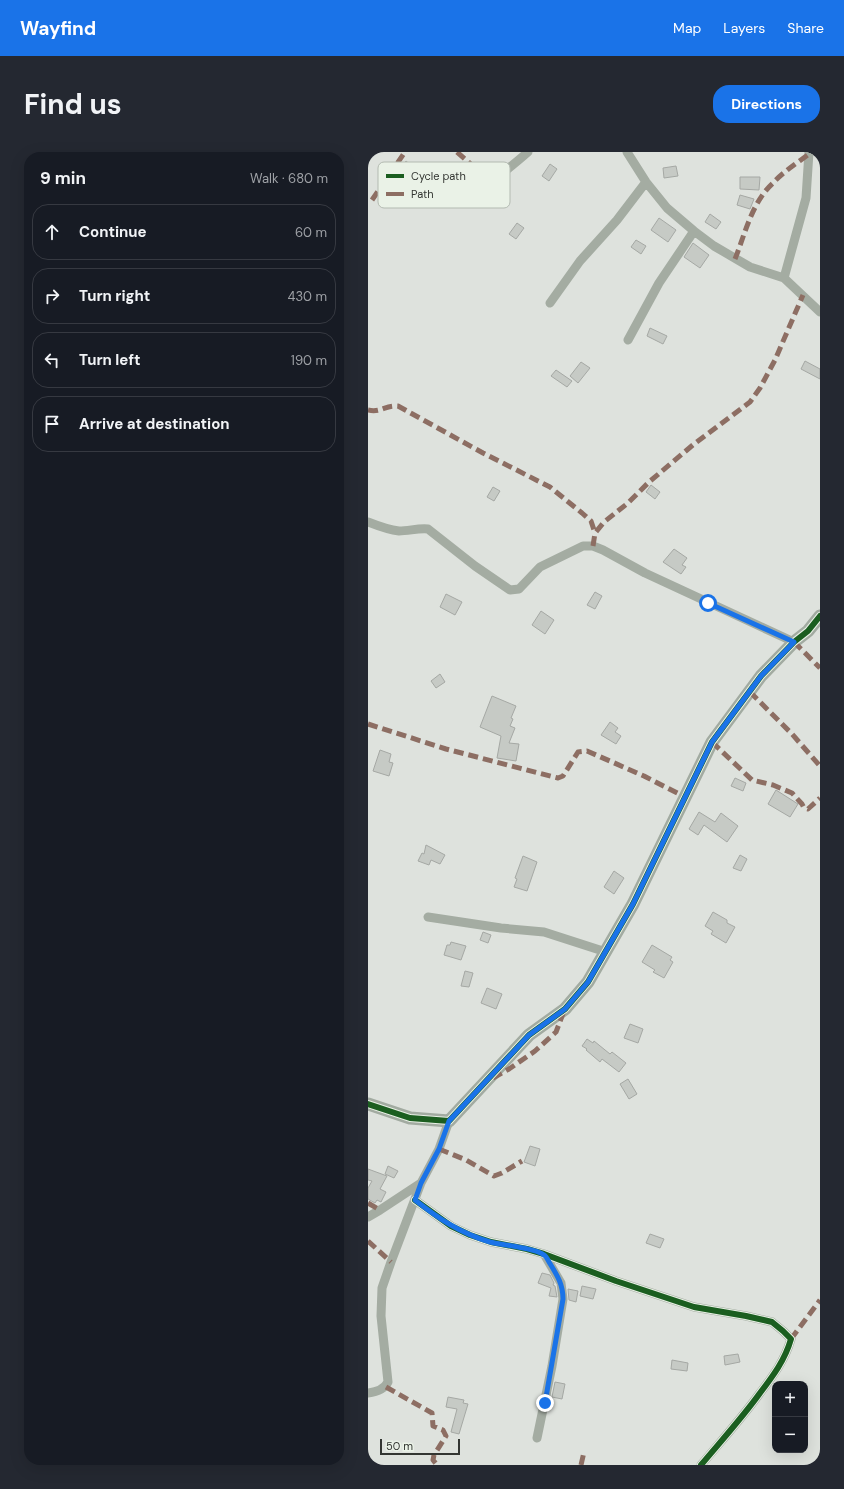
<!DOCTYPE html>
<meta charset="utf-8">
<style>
:root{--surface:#171b24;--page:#242831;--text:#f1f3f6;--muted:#9ea1a6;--line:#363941;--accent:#1a73e8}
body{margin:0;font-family:"DM Sans",sans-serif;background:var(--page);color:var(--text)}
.controls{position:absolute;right:12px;bottom:12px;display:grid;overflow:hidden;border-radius:8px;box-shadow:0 4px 16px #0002}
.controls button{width:36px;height:36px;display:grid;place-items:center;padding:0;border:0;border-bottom:1px solid var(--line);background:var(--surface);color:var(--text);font:20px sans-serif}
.scale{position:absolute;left:12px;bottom:10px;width:80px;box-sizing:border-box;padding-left:4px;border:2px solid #333632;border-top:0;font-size:11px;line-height:14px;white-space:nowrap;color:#333632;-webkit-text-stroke:3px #eaf2e7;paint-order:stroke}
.stop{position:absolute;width:12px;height:12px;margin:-9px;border:3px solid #1a73e8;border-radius:50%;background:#fff}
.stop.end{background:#1a73e8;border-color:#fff;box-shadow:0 1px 4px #0008}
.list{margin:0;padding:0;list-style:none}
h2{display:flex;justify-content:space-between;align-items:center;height:52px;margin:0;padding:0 16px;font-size:17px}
h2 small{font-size:13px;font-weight:400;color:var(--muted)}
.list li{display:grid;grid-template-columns:26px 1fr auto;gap:12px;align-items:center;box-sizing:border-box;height:56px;margin:0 8px 8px;padding:0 8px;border:1px solid var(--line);border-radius:16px}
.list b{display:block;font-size:15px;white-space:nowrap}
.list em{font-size:13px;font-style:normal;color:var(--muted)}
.icon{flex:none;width:22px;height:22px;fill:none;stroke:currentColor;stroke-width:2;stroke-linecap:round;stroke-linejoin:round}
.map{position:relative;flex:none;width:452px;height:1313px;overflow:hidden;border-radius:16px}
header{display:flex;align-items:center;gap:24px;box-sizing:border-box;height:56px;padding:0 20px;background:var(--accent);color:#fff}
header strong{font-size:19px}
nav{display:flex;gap:22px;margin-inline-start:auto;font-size:14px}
.intro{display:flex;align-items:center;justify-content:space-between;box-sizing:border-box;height:96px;padding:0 24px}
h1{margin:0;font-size:28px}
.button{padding:10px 18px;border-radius:16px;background:var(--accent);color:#fff;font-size:14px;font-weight:700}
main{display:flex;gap:24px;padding:0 24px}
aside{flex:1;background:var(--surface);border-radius:16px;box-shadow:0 4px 16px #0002}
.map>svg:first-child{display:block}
.building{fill:#c6cac5;stroke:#a5a8a4}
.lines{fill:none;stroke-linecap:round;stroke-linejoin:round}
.street{stroke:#a4aca2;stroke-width:9}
.secondary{stroke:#a2aba1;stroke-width:13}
.quiet{stroke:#8d6e63;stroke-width:5;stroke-dasharray:10 5;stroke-linecap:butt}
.cycleway-casing{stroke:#eaf2e7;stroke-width:8}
.cycleway{stroke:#1b5e20;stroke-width:6}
.route{stroke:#1a73e8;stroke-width:5}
.key{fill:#eaf2e7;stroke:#b3bab1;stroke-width:1}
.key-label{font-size:11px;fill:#333632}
</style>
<header>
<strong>Wayfind</strong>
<nav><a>Map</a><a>Layers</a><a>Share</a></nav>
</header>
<div class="intro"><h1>Find us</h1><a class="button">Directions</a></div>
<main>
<aside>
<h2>9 min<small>Walk · 680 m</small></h2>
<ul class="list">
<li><svg class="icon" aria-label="ahead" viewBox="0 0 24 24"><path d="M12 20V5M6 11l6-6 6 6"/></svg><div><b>Continue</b></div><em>60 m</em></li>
<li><svg class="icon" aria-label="right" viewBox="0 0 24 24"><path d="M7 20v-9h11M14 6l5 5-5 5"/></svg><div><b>Turn right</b></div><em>430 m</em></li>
<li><svg class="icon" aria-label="left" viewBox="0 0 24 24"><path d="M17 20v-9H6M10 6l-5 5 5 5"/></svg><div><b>Turn left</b></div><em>190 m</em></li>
<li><svg class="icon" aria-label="arrive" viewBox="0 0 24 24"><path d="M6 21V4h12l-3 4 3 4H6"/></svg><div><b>Arrive at destination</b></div></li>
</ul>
</aside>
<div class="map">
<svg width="452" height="1313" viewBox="0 0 452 1313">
<rect width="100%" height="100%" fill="#dee2dd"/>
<path class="building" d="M 38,9 L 44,14 L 37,24 L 30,19 Z
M 182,12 L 189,17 L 181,29 L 174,24 Z
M 308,14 L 310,24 L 296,26 L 295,16 Z
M 372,25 L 392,25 L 391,38 L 372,37 Z
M 372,43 L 386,47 L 382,57 L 369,53 Z
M 342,62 L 353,70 L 348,77 L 337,70 Z
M 291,66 L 308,78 L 300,90 L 283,78 Z
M 149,71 L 156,76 L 148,87 L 141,82 Z
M 268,88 L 278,94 L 273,102 L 263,95 Z
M 325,91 L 341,103 L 332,116 L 316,105 Z
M 282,176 L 299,184 L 295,192 L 279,184 Z
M 437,209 L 452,217 L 452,227 L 433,217 Z
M 213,210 L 222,216 L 210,231 L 202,224 Z
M 188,218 L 204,229 L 199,235 L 183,224 Z
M 283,333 L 292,340 L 287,347 L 278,340 Z
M 125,335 L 132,339 L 126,349 L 119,345 Z
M 306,397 L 319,406 L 314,413 L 318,415 L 313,422 L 295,410 Z
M 227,440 L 234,444 L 227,457 L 219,453 Z
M 78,442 L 94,450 L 87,463 L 72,455 Z
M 173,459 L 186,468 L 177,482 L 164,473 Z
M 72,522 L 77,530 L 68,536 L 63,529 Z
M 124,544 L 148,554 L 143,566 L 145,567 L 142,574 L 147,576 L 141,591 L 151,592 L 148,609 L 129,606 L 133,584 L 112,575 Z
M 242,570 L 250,576 L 247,580 L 253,584 L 248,592 L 233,583 Z
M 12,598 L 23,602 L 21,610 L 25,611 L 21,624 L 5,619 Z
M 367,626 L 378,631 L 375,639 L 363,634 Z
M 408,638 L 430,652 L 422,665 L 400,652 Z
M 331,660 L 347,670 L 353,661 L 370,674 L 359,690 L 336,673 L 330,683 L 321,677 Z
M 58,693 L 77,703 L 72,712 L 63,708 L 61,713 L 50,709 L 54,701 L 56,702 Z
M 372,703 L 379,707 L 373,719 L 365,716 Z
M 155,704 L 169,710 L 159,739 L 146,735 L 149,727 L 147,726 Z
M 246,719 L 256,726 L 246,742 L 236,735 Z
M 345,760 L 359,768 L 359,771 L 367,775 L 358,791 L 343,782 L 345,779 L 337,774 Z
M 115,780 L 123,783 L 120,791 L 112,788 Z
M 83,790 L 98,794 L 93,808 L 76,803 L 79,793 L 82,793 Z
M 284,793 L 304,805 L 302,808 L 305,810 L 296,826 L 285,820 L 287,818 L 274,810 Z
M 97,819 L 105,821 L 101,835 L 93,834 Z
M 119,836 L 134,842 L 128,857 L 113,851 Z
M 262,872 L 275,877 L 270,891 L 256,886 Z
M 219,887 L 225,891 L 226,889 L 242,902 L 244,900 L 258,911 L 251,920 L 234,907 L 232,910 L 218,898 L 219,897 L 214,894 Z
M 260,927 L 269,942 L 261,947 L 252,932 Z
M 162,994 L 172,997 L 167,1014 L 156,1010 Z
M 20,1014 L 30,1019 L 26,1026 L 17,1022 Z
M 0,1017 L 19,1024 L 12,1037 L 18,1040 L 13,1050 L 9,1048 L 7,1051 L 0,1047 L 0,1036 L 4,1029 L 0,1028 Z
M 282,1082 L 296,1087 L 292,1096 L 278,1091 Z
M 174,1121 L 182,1123 L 186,1131 L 185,1133 L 187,1134 L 189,1145 L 181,1144 L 183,1136 L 170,1131 Z
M 214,1134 L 228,1137 L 225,1147 L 212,1144 Z
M 200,1137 L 210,1139 L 208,1150 L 201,1148 Z
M 370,1202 L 372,1210 L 357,1213 L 356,1204 Z
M 304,1208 L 320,1211 L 319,1219 L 303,1217 Z
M 187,1230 L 197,1232 L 194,1247 L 184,1245 Z
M 80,1245 L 96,1248 L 95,1251 L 100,1252 L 91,1282 L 83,1280 L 89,1257 L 78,1255 Z"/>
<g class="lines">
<path class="street" d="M 259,0 L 278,30 L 299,56 L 326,79 L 346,94 L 382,115 L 416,126 L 452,160
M 102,48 C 121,31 141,17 160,0
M 416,126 L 438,46 L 441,0
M 182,151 L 212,109 L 249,68 L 278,30
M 260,188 L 291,131 L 326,79
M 0,370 C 10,374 21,378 31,379 C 41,379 50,376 60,377 L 107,414 L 142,438 L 151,437 L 172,415 L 215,394 L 225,394 L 235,398 L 277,421 L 426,490
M 60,765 L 133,776 L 176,780 L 238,800
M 47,1048 L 83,1074 L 102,1083 L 123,1090 L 159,1097 L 176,1102 L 248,1129 L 326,1155 L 378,1164 L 404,1170 L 415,1179 L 423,1187 C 417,1208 405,1224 392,1241 C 374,1266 353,1289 333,1313
M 0,1065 L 12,1058 L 53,1031
M 0,1241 C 8,1240 16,1238 20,1230 L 13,1164 L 14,1136 L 23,1110 L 53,1031 L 71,997 L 81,969
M 169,1286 L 184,1214 L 195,1147 L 193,1131 L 176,1102"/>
<path class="secondary" d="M 0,952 L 42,966 L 81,969 L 161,883 L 197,857 L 220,830 L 265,752 L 344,590 L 393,524 L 426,490 L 440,479 L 452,464"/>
<path class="quiet" d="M 89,0 L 122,29
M 4,48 L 37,0
M 367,107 C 377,82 384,50 405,31 C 415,20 429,11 441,2
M 0,258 C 13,261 17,253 30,254 L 115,301 L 182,335 L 214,361 L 223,369 L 227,381
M 225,394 L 227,381 L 236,370 L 260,351 L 281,330 L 326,292 L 382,250 L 392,236 L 407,208 L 435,143
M 426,490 L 452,516
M 382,540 L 424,582 L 452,614
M 0,572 L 78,597 L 190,626 L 195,624 L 210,600 L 219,599 L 276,624 L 317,645
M 344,590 L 384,628 L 405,633 L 424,641 L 434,652 L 436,656 L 440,657 L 452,646
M 125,926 L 141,917 L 167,899 L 188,880 L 196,859
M 71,997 L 98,1008 L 126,1024 L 134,1021 L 154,1009
M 0,1051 L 12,1058
M 0,1089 L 23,1110
M 423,1187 L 452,1148
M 18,1235 L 64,1261 L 65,1274 L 75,1278 L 78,1284 L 66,1303 L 65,1308 L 69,1313
M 213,1313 L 216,1300"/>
<defs>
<path id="cycleway" d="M 0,952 L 42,966 L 81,969 L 161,883 L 197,857 L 220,830 L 265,752 L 344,590 L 393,524 L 426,490 L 440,479 L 452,464
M 47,1048 L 83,1074 L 102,1083 L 123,1090 L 159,1097 L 176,1102 L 248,1129 L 326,1155 L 378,1164 L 404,1170 L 415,1179 L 423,1187 C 417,1208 405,1224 392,1241 C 374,1266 353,1289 333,1313"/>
</defs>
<use href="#cycleway" class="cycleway-casing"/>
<use href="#cycleway" class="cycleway"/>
</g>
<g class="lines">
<path class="route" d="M 177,1251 L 195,1147 C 195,1132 189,1123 181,1110 C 180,1108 178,1104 176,1103 C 168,1096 133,1093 122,1090 C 92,1081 71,1067 47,1048 L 53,1031 L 71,997 L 81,969 L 161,883 L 197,857 L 220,830 L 265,752 L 344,590 L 393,524 L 426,490 L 340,451"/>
</g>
<rect x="10" y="10" width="132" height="46" rx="6" class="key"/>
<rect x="18" y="22" width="18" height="4" fill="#1b5e20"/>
<rect x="18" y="40" width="18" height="4" fill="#8d6e63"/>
<g class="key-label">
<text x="43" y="28">Cycle path</text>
<text x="43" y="46">Path</text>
</g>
</svg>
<div class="controls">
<button>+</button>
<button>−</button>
</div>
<div class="scale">50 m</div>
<div class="stop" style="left:340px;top:451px"></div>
<div class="stop end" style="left:177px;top:1251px"></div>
</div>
</main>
